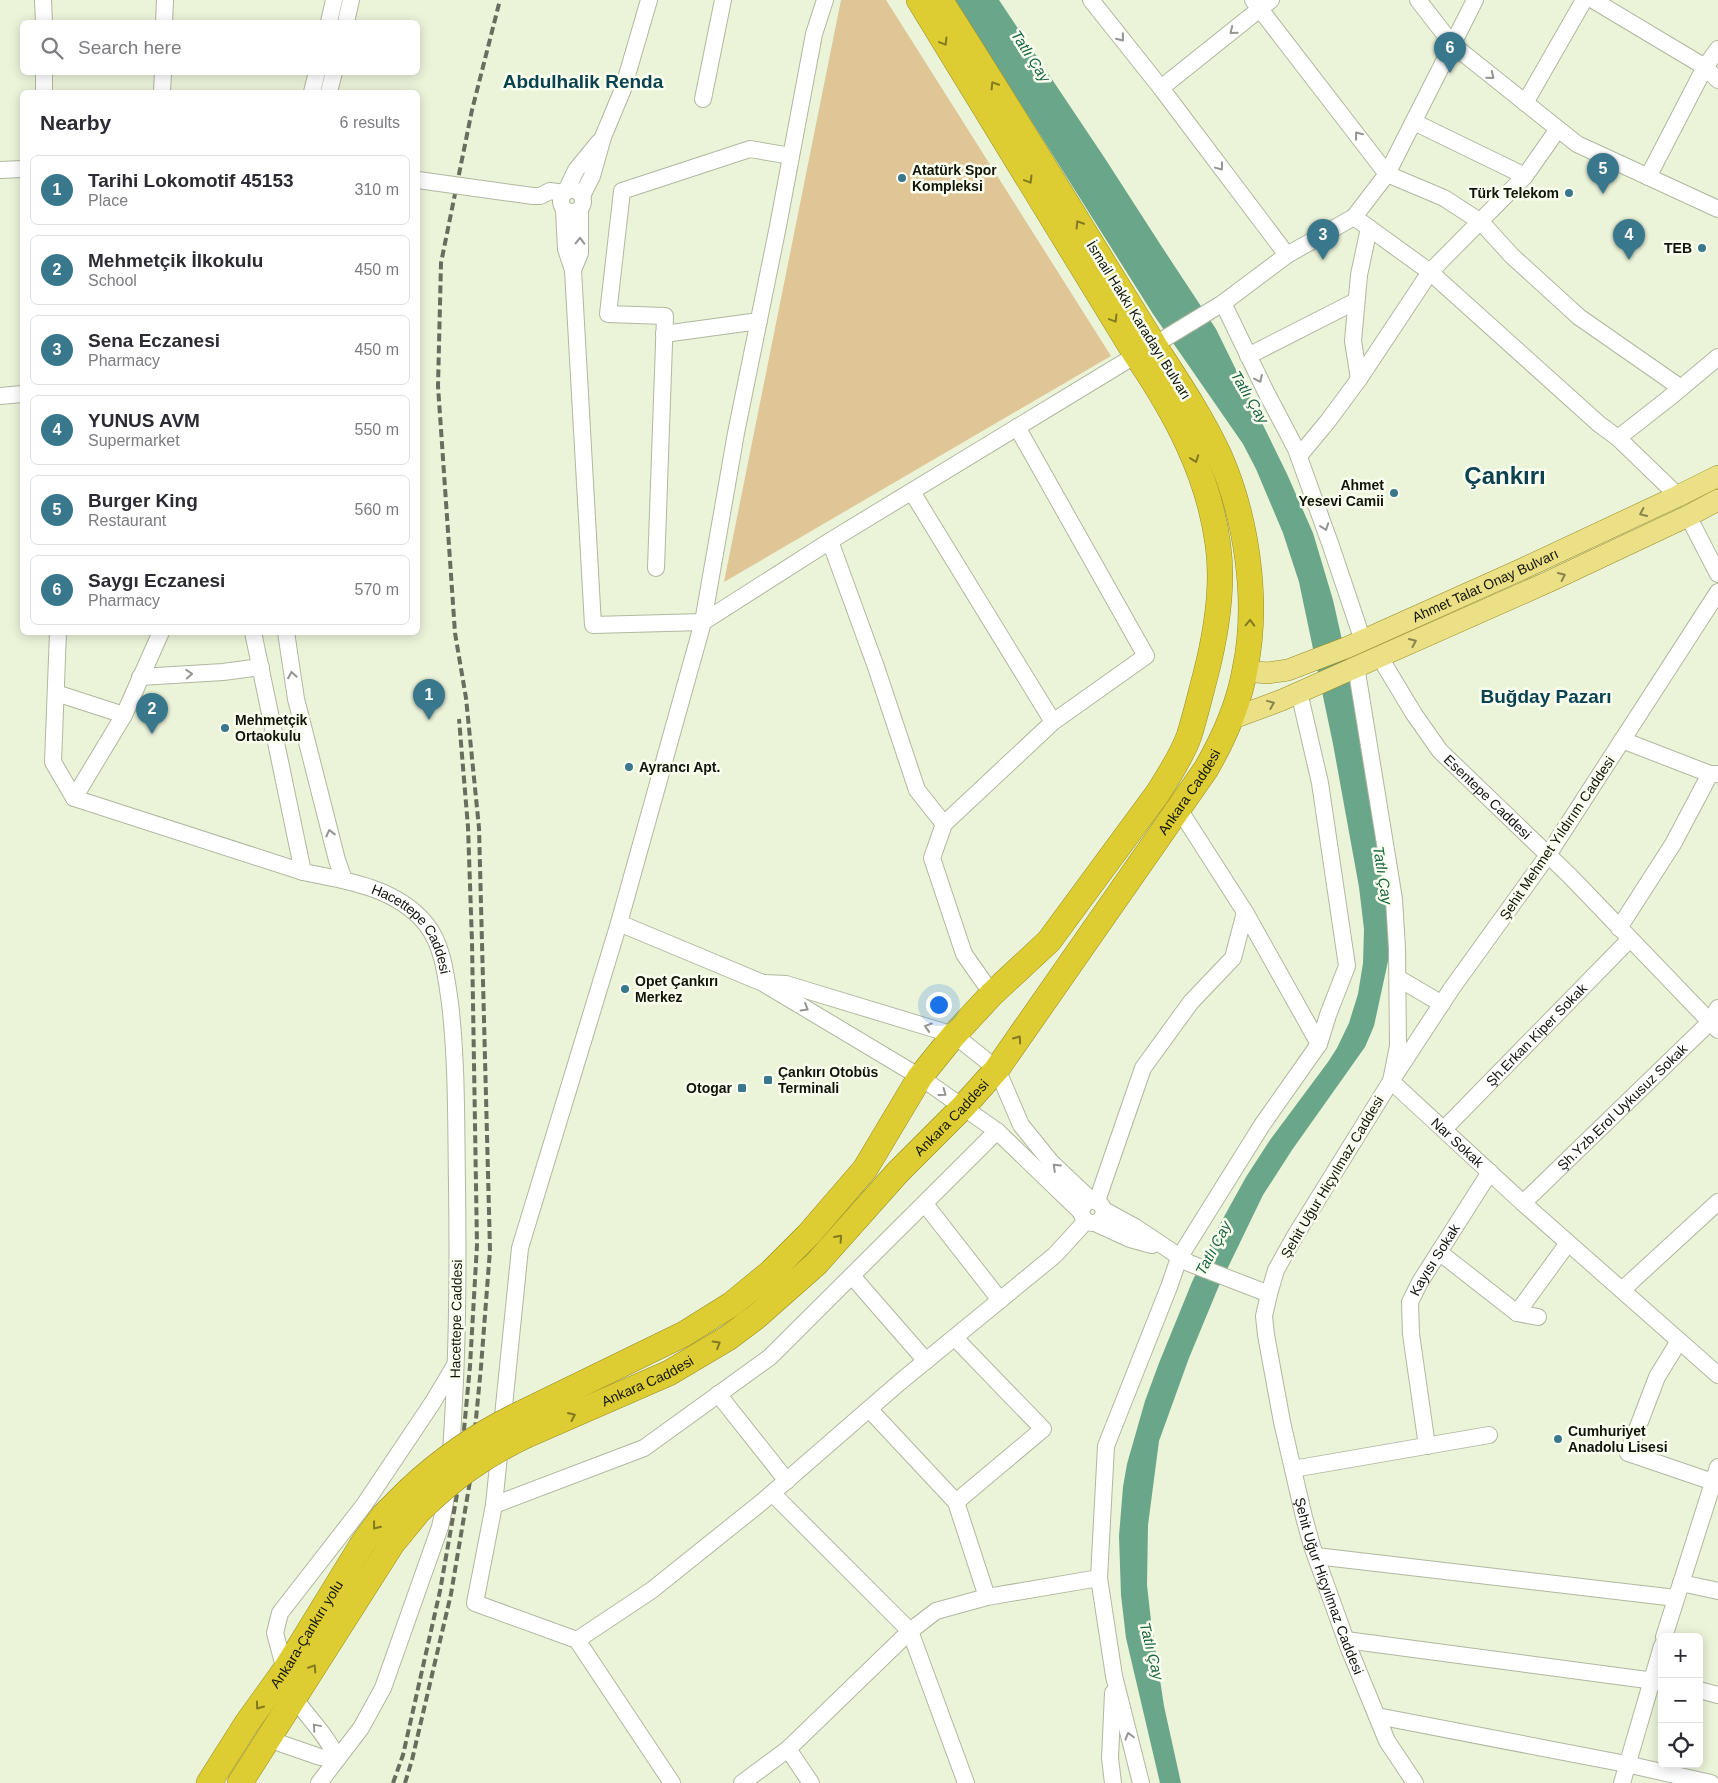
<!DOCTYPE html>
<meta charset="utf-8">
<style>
:root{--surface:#fff;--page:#f2f2f3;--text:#2b2b33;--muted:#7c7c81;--line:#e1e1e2;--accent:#39788c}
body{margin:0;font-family:Arial,sans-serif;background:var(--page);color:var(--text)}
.controls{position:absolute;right:15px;bottom:15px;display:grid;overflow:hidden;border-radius:8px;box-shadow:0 2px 12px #0003}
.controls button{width:45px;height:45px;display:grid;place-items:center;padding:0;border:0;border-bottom:1px solid var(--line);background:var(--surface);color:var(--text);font:25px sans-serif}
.you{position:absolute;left:938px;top:1004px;width:18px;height:18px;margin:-12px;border:4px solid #fff;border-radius:50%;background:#1a73e8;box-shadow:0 0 0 8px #1a73e833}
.badge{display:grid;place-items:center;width:32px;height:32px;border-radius:50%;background:var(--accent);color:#fff;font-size:16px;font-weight:700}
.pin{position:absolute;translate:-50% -41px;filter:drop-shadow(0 1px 2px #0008)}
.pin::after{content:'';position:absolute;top:26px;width:18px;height:15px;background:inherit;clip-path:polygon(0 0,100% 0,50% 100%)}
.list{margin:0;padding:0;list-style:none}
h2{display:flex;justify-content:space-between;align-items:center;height:65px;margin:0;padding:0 20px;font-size:21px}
h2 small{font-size:16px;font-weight:400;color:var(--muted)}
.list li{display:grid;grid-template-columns:32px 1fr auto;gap:15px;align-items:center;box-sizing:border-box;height:70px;margin:0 10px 10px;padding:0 10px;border:1px solid var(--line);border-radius:8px}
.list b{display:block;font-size:19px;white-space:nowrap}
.list p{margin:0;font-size:16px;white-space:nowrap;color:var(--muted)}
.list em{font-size:16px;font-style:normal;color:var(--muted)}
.icon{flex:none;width:28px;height:28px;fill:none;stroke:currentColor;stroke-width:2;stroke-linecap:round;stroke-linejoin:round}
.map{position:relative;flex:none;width:1718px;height:1783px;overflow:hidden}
.search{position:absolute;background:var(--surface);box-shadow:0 2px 12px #0003;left:20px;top:20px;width:400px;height:55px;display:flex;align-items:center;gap:12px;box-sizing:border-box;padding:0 18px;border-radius:8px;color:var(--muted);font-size:19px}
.panel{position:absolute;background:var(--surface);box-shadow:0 2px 12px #0003;left:20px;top:90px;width:400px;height:545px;border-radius:8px}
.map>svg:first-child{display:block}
.green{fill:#e0c696}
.water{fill:#6aa689}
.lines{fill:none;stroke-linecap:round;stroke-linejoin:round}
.minor-casing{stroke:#b0b89f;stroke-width:18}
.major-casing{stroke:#968c25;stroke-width:22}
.highway-casing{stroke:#968c25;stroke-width:26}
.minor{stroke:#fff;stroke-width:16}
.major{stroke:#ebe085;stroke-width:21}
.highway{stroke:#decc33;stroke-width:25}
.rail{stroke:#686d5d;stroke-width:4;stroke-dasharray:8 4;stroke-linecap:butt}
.minor-bridge-casing{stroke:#b0b89f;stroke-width:18;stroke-linecap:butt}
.highway-bridge-casing{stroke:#968c25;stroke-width:26;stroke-linecap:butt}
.minor-bridge{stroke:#fff;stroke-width:16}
.highway-bridge{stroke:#decc33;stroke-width:25}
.oneway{stroke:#949591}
.oneway2{stroke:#827921}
.oneway3{stroke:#89844e}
.poi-dot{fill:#39788c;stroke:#faffef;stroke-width:2}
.labels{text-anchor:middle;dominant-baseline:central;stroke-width:5;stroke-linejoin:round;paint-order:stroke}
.poi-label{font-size:14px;font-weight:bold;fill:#11140b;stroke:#faffef;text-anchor:start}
.street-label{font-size:14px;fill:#11140b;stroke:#faffef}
.water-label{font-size:15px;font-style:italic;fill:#1a6345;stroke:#faffef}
.district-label{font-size:19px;font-weight:bold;fill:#0b4252;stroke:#faffef}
.town-label{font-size:24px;font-weight:bold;fill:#0b4252;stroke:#faffef}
</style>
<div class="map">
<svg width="1718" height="1783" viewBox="0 0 1718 1783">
<rect width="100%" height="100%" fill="#ebf3d9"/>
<path class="green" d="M 841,0 L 886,0 L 1111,356 L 724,582 Z"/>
<path class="water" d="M 955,0 L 999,0 L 1104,157 L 1162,247 L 1216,329 L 1287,474 L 1313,533 L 1333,600 L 1351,680 L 1386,897 L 1390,952 L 1374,1026 L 1365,1047 L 1292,1150 L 1263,1195 L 1218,1288 L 1189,1358 L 1159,1441 L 1148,1525 L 1147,1585 L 1151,1621 L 1164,1706 L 1181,1783 L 1160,1783 L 1126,1638 L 1121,1595 L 1119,1536 L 1123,1487 L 1127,1464 L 1145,1401 L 1159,1363 L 1192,1282 L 1220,1224 L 1246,1177 L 1270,1140 L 1328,1062 L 1337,1048 L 1349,1023 L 1358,994 L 1363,963 L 1364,929 L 1359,887 L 1333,744 L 1299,582 L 1283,533 L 1256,469 L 1243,444 L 1153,314 Z"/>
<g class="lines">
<defs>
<g id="minor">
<path d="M 43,0 L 44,22"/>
<path d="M 1091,0 L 1161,88 L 1287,255"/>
<path d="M 1253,0 L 1387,174 L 1444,198 L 1481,222 L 1512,256 L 1579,317 L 1681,388"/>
<path d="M 1418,0 L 1453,45 L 1577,144 L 1718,209"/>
<path d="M 1593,0 L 1705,67 L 1718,80"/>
<path d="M 164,22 L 165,0"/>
<path d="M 329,22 L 334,0"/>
<path d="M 346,22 L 351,0"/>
<path d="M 1161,88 L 1271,0"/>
<path d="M 44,92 L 44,72"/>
<path d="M 162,92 L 163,72"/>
<path d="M 312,92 L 317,72"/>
<path d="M 329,92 L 334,72"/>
<path d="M 703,99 L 723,0"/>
<path d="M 1525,103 L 1584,0"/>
<path d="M 1414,122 L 1525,176"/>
<path d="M 0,170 L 22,169"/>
<path d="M 1648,177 L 1705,67 L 1718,49"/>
<circle cx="572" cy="201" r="11"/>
<path d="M 566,191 L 576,170 L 599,142"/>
<path d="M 533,196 L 540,196 L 550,191 L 564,193"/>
<path d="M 582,196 L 592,176 L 603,137 L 623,89 L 649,0"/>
<path d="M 564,210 L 566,249 L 573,270 L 593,625 L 703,622 L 830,541 L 1136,355"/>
<path d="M 1354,217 L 1430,272 L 1599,424 L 1618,438 L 1678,496"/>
<path d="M 573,270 L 580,253 L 580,209"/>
<path d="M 1223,303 L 1266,392 L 1296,449 L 1331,546 L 1363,641"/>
<path d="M 664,334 L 759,321"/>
<path d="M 1154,345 L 1223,303 L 1287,255 L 1354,217 L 1387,174 L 1475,0"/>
<path d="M 1248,356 L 1356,301"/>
<path d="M 1359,379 L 1353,341 L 1359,275 L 1369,228"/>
<path d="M 0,396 L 22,394"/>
<path d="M 1618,438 L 1669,398 L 1718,357"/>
<path d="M 1299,456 L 1328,421 L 1359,379 L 1430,272 L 1525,176 L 1558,129"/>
<path d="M 912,492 L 1053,722"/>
<path d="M 1688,516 L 1718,574"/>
<path d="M 830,541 L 876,667 L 917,790 L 944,824"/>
<path d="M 656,568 L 665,316 L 608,314 L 622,191 L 750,149 L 791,156"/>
<path id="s1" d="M 1718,592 L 1548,855 L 1452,988 L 1391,1081 L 1523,1203 L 1718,1375"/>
<path d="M 58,632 L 53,762 L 74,798 L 303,872"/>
<path id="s2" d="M 253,632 L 303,872 C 346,880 397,888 426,924 C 443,945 446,976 450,1003 C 457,1063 456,1123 457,1184 C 458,1256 458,1328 454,1400 C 452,1442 450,1486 440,1527 L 383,1688 L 361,1728 L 319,1783"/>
<path d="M 286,632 L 296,699 L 337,860 L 344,880"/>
<path id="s3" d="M 1379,656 L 1414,714 L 1440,751 L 1570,876 L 1718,1030"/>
<path id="s4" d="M 1356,666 L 1394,899 L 1397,948 L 1398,1046 L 1391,1081 L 1295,1236 L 1276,1270 L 1269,1294 L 1264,1316 L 1266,1335 L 1282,1422 L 1304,1517 L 1312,1546 L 1348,1646 L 1387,1741 L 1415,1783"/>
<path d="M 140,677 L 223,672 L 261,667"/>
<path d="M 56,693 L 124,715"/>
<path d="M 1622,740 L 1710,774 L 1718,774"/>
<path d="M 74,798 L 124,715 L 161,632"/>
<path d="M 1179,809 L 1245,912 L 1319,1044"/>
<path d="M 619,923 L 763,983 L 920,1077 L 997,1131 L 1081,1212"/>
<path d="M 1619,928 L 1673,844 L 1710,774"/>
<path d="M 1398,978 L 1442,1004"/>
<path d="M 765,983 L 786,984 L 954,1035 L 997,1069 L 1021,1125 L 1051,1162 L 1091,1200 C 1113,1203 1103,1232 1084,1220 L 1081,1212 L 1084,1204 L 1091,1200"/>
<path d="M 992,994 L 964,954 L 932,858 L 944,824 L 1053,722 L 1146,656 L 1017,427"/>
<path id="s5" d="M 1444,1129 L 1630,939"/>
<path d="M 1097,1201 L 1143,1068 L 1191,1002 L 1233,958 L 1245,912"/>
<path id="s6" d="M 1523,1203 L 1710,1022 L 1718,1008"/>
<path d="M 925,1204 L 1000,1300"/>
<path d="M 1104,1210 L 1135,1227 L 1189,1263 L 1269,1294"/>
<path d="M 1095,1223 L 1130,1239 L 1152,1245"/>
<path d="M 1439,1252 L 1517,1313 L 1538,1317"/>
<path d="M 852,1276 L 926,1361"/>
<path d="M 1622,1290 L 1718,1202"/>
<path d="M 1517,1313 L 1568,1243"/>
<path d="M 1679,1341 L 1657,1377 L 1628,1453 L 1713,1482"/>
<path d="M 718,1394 L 787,1481"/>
<path d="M 869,1409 L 956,1502 L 1043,1429 L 955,1338"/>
<path id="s7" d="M 1427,1446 L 1411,1334 L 1410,1302 L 1420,1282 L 1490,1172"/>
<path d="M 1293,1469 L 1489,1435"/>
<path d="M 772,1493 L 910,1631 L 966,1783"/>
<path d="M 956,1502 L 987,1597"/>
<path d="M 494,1505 L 644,1448 L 770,1357 L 997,1131"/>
<path d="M 1316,1556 L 1676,1598"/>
<path d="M 1681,1583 L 1718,1591"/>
<path d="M 1664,1637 L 1718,1467"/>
<path d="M 577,1640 L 652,1590 L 763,1501 L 900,1382 L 1055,1255 L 1086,1221"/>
<path d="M 1346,1640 L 1662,1682"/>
<path d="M 285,1670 L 275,1633 L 280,1613 L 364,1505 L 433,1402 L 455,1365"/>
<path d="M 1699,1690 L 1718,1695"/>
<path d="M 1113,1693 L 1110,1758 L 1113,1783"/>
<path d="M 294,1697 C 307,1717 328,1736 336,1757"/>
<path d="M 1377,1716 L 1626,1764 L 1711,1783"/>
<path d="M 268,1739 L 320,1757 L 338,1758"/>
<path d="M 788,1749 L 811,1783"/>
<path d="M 672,1783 L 577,1640 L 475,1603 L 494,1505 L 520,1248 L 619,923 L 703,622 L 736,433 L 778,226 L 814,34 L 825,0"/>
<path d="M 742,1783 L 788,1749 L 910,1631 L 936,1611 L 987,1597 L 1099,1578"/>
<path d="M 1141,1783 L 1114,1676 L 1099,1578 L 1106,1446 L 1169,1287 L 1179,1258 L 1262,1125 L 1319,1044 L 1328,1015 L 1347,966 L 1320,783 L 1299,692"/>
<path d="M 1622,1783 L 1662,1646"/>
</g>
<g id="major">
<path id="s8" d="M 1245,671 L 1268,673 L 1288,670 L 1348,647 L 1522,569 L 1678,496 L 1718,476"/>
<path d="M 1231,719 L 1282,700 L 1548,582 L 1688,516 L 1718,500"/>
</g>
<g id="highway">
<path d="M 522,1413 L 684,1334 L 732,1304 L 771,1272 L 809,1234 L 865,1169 L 920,1077 L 954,1035 L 992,994 L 1049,941 L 1158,793 C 1169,775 1182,756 1189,736 C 1195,717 1200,696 1205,677 C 1216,635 1224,589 1218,545 C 1209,475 1175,412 1136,355 L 919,0"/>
<path id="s9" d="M 527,1435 L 669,1373 L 728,1338 L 756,1317 L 816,1264 L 898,1172 L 963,1107 L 997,1069 L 1206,769 C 1224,738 1239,704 1245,669 C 1259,602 1247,519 1220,457 C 1204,422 1182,388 1161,356 C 1142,325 1123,295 1104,264 C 1050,176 996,87 940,0"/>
<path id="s10" d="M 209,1783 L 247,1723 L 285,1670 L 363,1543 L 383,1516 L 409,1490"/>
<path d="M 240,1783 L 392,1544 L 419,1511"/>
</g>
</defs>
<use href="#minor" class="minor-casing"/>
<use href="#major" class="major-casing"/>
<use href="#highway" class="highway-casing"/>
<use href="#minor" class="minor"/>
<use href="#major" class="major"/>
<use href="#highway" class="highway"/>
<path class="rail" d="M 393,1783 L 403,1755 L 440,1591 L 459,1483 L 470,1366 L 477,1245 L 472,942 L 468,827 L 459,719
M 405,1783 L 412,1760 L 451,1594 L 470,1481 L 481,1367 L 490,1250 L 479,828 L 466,698 L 455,633 L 438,386 L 441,263 L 472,110 L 500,0"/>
<defs>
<path id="minor-bridge" d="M 418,180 L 533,196"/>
<path id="highway-bridge" d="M 409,1490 C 443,1458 480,1433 522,1413
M 419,1511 C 454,1477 483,1456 527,1435"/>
</defs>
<use href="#minor-bridge" class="minor-bridge-casing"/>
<use href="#highway-bridge" class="highway-bridge-casing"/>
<use href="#minor-bridge" class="minor-bridge"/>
<use href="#highway-bridge" class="highway-bridge"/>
</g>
<defs><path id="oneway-chevron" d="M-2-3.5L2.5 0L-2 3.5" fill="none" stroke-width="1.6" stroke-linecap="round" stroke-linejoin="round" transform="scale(1.25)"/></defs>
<g class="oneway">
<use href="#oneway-chevron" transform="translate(1233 31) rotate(141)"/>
<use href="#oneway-chevron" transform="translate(1121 38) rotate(51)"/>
<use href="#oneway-chevron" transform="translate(1491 76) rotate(39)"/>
<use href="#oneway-chevron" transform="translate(1358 135) rotate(-128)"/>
<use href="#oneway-chevron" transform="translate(1220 167) rotate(53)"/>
<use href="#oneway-chevron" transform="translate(580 241) rotate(-89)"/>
<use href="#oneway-chevron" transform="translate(1259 379) rotate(65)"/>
<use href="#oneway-chevron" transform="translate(1325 527) rotate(70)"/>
<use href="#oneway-chevron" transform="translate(189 674) rotate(-4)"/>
<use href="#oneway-chevron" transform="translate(292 675) rotate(-99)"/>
<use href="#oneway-chevron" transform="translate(330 833) rotate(-104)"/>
<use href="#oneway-chevron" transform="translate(805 1008) rotate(31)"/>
<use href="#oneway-chevron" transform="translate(928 1027) rotate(-163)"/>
<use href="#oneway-chevron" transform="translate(943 1093) rotate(36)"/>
<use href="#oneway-chevron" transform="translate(1056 1167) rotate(-136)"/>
<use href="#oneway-chevron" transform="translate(316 1727) rotate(-130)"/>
<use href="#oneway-chevron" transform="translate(1129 1736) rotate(-105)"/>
</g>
<g class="oneway2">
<use href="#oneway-chevron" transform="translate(944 42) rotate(59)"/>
<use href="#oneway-chevron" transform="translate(994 85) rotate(-122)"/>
<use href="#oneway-chevron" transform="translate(1029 180) rotate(59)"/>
<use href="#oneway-chevron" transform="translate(1079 224) rotate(-122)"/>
<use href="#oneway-chevron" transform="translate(1114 319) rotate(59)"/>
<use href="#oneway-chevron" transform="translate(1195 459) rotate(70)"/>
<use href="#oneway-chevron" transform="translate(1250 623) rotate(-88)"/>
<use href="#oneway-chevron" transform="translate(1018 1039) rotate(-55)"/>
<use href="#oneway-chevron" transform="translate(839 1238) rotate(-48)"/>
<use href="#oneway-chevron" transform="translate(717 1344) rotate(-31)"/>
<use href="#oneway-chevron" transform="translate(572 1416) rotate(-24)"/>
<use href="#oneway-chevron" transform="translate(376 1526) rotate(128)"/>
<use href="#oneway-chevron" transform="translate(313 1668) rotate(-57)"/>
<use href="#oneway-chevron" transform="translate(259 1706) rotate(126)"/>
</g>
<g class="oneway3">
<use href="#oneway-chevron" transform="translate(1643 513) rotate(155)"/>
<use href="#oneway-chevron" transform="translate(1562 576) rotate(-25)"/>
<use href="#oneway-chevron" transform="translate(1413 642) rotate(-24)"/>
<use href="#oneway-chevron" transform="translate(1271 704) rotate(-22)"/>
</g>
<g class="poi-dot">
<circle cx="902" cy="178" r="5"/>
<circle cx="1569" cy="193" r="5"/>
<circle cx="1702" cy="248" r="5"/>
<circle cx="1394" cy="493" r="5"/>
<circle cx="225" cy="728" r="5"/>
<circle cx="629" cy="767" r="5"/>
<circle cx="625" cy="989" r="5"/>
<rect x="763" y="1075" width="10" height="10" rx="2.5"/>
<rect x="737" y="1083" width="10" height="10" rx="2.5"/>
<circle cx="1558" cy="1439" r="5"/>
</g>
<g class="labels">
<g class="poi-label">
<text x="912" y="170">Atatürk Spor<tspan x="912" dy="16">Kompleksi</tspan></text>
<text x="1559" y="193" text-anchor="end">Türk Telekom</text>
<text x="1692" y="248" text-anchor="end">TEB</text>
<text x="1384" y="485" text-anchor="end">Ahmet<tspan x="1384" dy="16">Yesevi Camii</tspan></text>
<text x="235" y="720">Mehmetçik<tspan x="235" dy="16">Ortaokulu</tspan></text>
<text x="639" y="767">Ayrancı Apt.</text>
<text x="635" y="981">Opet Çankırı<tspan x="635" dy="16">Merkez</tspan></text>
<text x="778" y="1072">Çankırı Otobüs<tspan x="778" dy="16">Terminali</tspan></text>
<text x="732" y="1088" text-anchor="end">Otogar</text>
<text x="1568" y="1431">Cumhuriyet<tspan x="1568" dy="16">Anadolu Lisesi</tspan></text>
</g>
<g class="street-label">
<text transform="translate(1139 320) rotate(58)">İsmail Hakkı Karadayı Bulvarı</text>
<text stroke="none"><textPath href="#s8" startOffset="258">Ahmet Talat Onay Bulvarı</textPath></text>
<text stroke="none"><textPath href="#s9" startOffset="942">Ankara Caddesi</textPath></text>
<text stroke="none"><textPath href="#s3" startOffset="179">Esentepe Caddesi</textPath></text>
<text transform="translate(1557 838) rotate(-56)">Şehit Mehmet Yıldırım Caddesi</text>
<text stroke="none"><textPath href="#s2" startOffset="376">Hacettepe Caddesi</textPath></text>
<text stroke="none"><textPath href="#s5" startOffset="132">Şh.Erkan Kiper Sokak</textPath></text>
<text stroke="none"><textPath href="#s6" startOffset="138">Şh.Yzb.Erol Uykusuz Sokak</textPath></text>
<text stroke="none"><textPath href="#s9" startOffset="538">Ankara Caddesi</textPath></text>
<text stroke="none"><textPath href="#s1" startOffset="679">Nar Sokak</textPath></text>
<text transform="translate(1332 1177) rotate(-59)">Şehit Uğur Hiçyılmaz Caddesi</text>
<text stroke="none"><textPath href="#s7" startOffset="194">Kayısı Sokak</textPath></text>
<text transform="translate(456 1319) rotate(-89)">Hacettepe Caddesi</text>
<text stroke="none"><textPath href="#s9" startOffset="132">Ankara Caddesi</textPath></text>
<text stroke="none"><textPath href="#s4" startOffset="966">Şehit Uğur Hiçyılmaz Caddesi</textPath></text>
<text stroke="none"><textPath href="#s10" startOffset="178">Ankara-Çankırı yolu</textPath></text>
</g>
<g class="water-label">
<text transform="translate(1031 56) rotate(57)">Tatlı Çay</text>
<text transform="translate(1250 397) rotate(59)">Tatlı Çay</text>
<text transform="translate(1383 875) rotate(81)">Tatlı Çay</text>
<text transform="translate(1213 1248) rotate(-62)">Tatlı Çay</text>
<text transform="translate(1152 1651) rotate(76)">Tatlı Çay</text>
</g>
<g class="district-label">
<text x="583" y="81">Abdulhalik Renda</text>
<text x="1546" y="696">Buğday Pazarı</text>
</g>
<g class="town-label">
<text x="1505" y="475">Çankırı</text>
</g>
</g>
</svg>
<div class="controls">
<button>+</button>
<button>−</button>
<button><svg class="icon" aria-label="locate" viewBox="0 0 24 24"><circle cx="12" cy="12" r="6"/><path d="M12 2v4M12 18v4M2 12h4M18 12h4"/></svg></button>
</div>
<div class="you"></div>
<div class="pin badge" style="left:429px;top:720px">1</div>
<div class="pin badge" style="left:152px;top:734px">2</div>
<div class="pin badge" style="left:1323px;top:260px">3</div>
<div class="pin badge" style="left:1629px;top:260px">4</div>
<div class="pin badge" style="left:1603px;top:194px">5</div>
<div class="pin badge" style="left:1450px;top:73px">6</div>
<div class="search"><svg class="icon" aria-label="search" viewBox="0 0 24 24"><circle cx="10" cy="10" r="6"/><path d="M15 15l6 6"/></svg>Search here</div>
<section class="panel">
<h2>Nearby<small>6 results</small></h2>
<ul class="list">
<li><span class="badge">1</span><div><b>Tarihi Lokomotif 45153</b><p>Place</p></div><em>310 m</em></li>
<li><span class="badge">2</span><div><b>Mehmetçik İlkokulu</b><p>School</p></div><em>450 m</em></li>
<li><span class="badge">3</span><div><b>Sena Eczanesi</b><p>Pharmacy</p></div><em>450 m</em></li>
<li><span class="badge">4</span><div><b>YUNUS AVM</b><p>Supermarket</p></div><em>550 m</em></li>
<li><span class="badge">5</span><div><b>Burger King</b><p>Restaurant</p></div><em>560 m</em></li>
<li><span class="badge">6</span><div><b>Saygı Eczanesi</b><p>Pharmacy</p></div><em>570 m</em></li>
</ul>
</section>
</div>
